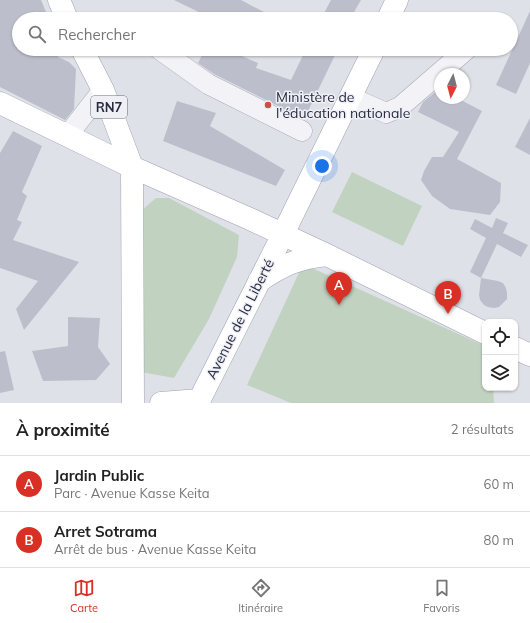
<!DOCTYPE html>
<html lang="fr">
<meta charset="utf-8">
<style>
:root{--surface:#fff;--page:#f6f6f6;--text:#222;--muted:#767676;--line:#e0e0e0;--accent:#d93025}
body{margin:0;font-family:Mulish,sans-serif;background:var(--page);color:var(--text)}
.controls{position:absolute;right:12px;bottom:12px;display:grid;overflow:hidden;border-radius:8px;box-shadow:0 1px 3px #0004}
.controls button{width:36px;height:36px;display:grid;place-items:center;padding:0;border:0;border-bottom:1px solid var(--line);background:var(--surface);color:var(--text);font:20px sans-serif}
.compass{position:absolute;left:434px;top:68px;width:36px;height:36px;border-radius:50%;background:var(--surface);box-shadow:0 1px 3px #0004;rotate:186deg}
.you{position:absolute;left:322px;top:166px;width:14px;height:14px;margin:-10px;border:3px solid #fff;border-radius:50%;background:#1a73e8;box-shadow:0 0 0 6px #1a73e833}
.badge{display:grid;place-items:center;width:26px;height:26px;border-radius:50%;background:var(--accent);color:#fff;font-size:13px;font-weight:700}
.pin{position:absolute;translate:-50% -33px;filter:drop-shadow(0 1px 2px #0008)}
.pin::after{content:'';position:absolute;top:21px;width:14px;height:12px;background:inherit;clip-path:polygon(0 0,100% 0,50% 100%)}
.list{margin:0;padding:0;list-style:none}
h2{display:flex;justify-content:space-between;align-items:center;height:52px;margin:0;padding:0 16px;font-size:17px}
h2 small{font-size:13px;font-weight:400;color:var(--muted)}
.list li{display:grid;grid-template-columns:26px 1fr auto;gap:12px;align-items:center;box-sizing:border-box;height:56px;padding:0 16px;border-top:1px solid var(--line)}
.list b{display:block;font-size:15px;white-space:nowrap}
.list p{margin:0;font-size:13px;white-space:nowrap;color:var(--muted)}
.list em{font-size:13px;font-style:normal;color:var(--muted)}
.icon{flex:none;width:22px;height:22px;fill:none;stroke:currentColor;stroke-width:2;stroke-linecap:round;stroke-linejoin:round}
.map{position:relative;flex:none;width:530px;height:403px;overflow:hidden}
.search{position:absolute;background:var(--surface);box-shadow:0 1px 3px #0004;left:12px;right:12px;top:12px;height:44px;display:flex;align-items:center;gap:10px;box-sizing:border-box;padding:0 14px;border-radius:22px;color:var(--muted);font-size:15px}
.sheet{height:164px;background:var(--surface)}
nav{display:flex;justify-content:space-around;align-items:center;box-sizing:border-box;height:56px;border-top:1px solid var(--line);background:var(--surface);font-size:11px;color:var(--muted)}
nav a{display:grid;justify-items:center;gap:2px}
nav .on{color:var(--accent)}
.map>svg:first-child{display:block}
.green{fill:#c1d2c0}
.building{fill:#bcbfcb}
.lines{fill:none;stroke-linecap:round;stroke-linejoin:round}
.minor-casing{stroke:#a8aab6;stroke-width:21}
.major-casing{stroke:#9fa2b4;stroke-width:23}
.minor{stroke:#f2f2f7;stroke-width:20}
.major{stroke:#fff;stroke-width:22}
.poi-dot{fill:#ce4e44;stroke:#eff0f6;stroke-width:1.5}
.labels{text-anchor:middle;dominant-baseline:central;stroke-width:3;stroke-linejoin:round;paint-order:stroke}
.shield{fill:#eff0f6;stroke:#646677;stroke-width:1}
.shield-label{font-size:13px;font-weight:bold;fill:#282b40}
.poi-label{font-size:14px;fill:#282b40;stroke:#eff0f6;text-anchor:start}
.street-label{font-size:14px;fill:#282b40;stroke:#eff0f6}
</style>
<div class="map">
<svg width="530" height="403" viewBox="0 0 530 403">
<rect width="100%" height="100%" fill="#dfe1e8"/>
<path class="green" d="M 352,172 L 422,206 L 403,246 L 332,212 Z
M 156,198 L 169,198 L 239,235 L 237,257 L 209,319 L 174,378 L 130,370 L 142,210 Z
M 303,264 L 485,346 L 485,388 L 493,388 L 494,403 L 291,403 L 247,385 Z"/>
<path class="building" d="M 0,0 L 41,0 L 49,19 L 19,19 L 19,49 L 59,49 L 58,57 L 69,62 L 76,69 L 74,109 L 65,120 L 0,87 Z
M 174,0 L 241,0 L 277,19 L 213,19 Z
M 331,0 L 361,0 L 350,19 L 321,19 Z
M 530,11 L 530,63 L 516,94 L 496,85 Z
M 205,49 L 226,49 L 258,63 L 256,68 L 291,80 L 306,49 L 338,49 L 307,113 L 299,109 L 296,115 L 214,74 L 198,63 Z
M 440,88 L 440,98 L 457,98 L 482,111 L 457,159 L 501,183 L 500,202 L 490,215 L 450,209 L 432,196 L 421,180 L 424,171 L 432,157 L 443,157 L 459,132 L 418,112 L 423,102 Z
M 177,101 L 216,113 L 210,126 L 285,170 L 276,186 L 163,141 Z
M 530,118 L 530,155 L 515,147 Z
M 13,131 L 42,146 L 22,192 L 27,196 L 17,220 L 22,222 L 13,240 L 79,262 L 24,330 L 16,309 L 38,281 L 0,268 L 0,153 Z
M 496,218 L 508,223 L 503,233 L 528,245 L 521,257 L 497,244 L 481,278 L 470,272 L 486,238 L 470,229 L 475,219 L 492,228 Z
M 481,278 L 498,281 L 503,283 L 506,288 L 507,293 L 507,299 L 499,307 L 494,308 L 488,307 L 484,305 L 480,300 L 479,295 Z
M 68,317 L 100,318 L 98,347 L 110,364 L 96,380 L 43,381 L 32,351 L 68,346 Z
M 5,351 L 14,390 L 0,393 L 0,352 Z"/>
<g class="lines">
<defs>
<path id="minor" d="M 159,49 L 208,84 L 302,131
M 350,97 L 386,113 L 400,107 L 467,49
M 67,136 L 103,90"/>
<path id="major" d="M 59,0 L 67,19
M 388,19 L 397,0
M 82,49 L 103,90 L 132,167 L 133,403
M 0,103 L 132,167 L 250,219 L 327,255 L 485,333
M 259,281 C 283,265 298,258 327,255
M 515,348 L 530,355
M 161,403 L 200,400
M 198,403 L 283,234 L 374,49"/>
</defs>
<use href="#minor" class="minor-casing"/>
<use href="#major" class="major-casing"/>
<use href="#minor" class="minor"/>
<use href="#major" class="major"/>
</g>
<circle class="poi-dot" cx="268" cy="105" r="4"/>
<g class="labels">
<rect class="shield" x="91" y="96" width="36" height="22" rx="3"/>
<g class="shield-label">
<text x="109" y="107">RN7</text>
</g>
<g class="poi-label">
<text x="276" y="97">Ministère de<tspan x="276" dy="16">l'éducation nationale</tspan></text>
</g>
<g class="street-label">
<text transform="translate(240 319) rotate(-63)">Avenue de la Liberté</text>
</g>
</g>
</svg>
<div class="controls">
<button><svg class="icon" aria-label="locate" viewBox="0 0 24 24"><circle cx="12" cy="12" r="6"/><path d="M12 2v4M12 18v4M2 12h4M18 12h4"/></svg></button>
<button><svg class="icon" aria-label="layers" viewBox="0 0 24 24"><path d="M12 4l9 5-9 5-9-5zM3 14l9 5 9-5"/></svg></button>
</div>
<svg class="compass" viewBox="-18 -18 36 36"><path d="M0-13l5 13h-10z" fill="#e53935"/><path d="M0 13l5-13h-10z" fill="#767676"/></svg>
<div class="you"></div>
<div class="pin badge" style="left:339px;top:305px">A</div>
<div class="pin badge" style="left:448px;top:314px">B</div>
<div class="search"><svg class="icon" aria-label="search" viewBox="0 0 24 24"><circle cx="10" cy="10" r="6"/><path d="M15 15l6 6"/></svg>Rechercher</div>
</div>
<section class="sheet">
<h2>À proximité<small>2 résultats</small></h2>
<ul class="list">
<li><span class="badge">A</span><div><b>Jardin Public</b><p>Parc · Avenue Kasse Keita</p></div><em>60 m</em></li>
<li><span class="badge">B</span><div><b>Arret Sotrama</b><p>Arrêt de bus · Avenue Kasse Keita</p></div><em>80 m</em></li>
</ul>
</section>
<nav>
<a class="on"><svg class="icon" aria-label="map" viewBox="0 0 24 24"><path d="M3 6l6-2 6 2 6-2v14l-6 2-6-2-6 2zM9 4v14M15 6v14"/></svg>Carte</a>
<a><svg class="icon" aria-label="directions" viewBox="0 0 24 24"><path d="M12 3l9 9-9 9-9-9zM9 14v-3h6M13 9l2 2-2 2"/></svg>Itinéraire</a>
<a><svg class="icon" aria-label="saved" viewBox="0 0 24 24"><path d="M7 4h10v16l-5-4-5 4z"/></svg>Favoris</a>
</nav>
